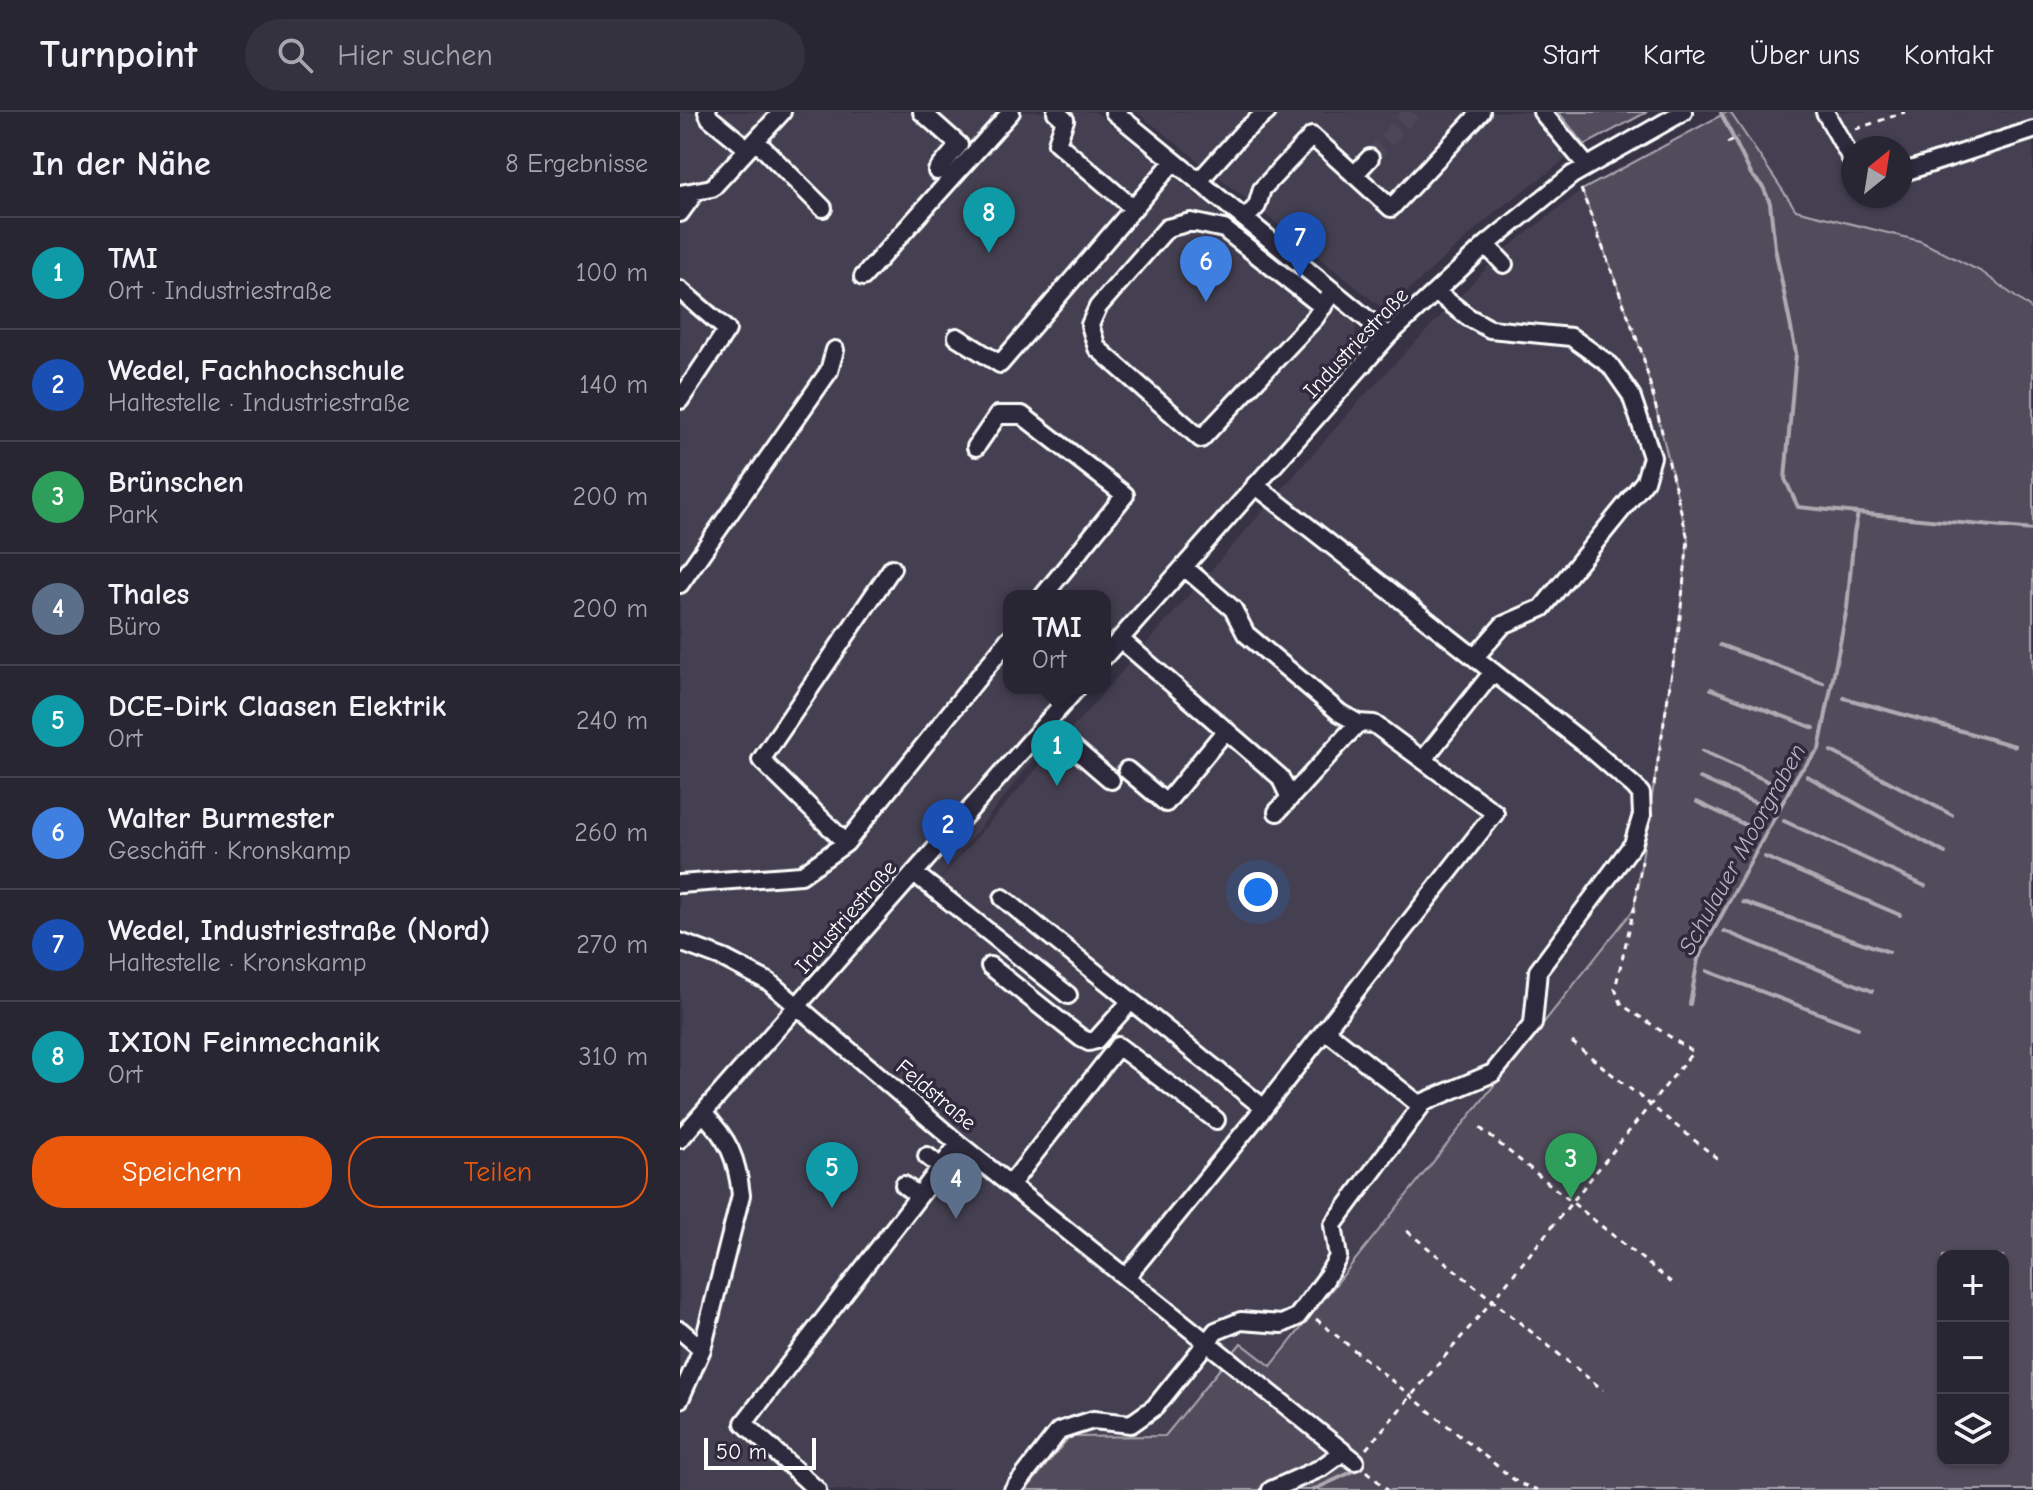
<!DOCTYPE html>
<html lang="de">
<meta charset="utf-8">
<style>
:root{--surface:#292634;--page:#353240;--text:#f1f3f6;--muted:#a5a5ac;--line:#45434f;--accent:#ea580c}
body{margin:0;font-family:"Comic Neue",sans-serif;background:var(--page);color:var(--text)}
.controls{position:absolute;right:24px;bottom:24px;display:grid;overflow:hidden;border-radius:16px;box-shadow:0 2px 6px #0004}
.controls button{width:72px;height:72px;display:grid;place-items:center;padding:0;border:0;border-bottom:2px solid var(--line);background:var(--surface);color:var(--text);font:40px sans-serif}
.compass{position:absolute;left:1161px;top:24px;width:72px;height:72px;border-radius:50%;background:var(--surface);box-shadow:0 2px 6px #0004;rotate:30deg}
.scale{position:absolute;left:24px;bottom:20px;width:112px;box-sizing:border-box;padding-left:8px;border:4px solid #fff;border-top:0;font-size:22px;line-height:28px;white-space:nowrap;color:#fff;-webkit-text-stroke:6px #2f2a3d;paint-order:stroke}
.you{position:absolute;left:578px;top:780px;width:28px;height:28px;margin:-20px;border:6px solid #fff;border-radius:50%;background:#1a73e8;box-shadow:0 0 0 12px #1a73e833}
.badge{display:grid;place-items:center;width:52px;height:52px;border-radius:50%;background:var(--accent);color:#fff;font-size:26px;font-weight:700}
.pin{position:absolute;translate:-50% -66px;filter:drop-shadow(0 2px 4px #0008)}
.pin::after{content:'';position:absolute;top:42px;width:28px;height:24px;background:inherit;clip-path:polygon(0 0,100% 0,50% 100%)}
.popup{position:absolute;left:323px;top:478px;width:108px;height:104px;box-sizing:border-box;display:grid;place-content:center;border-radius:16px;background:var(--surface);filter:drop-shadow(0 2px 6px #0005);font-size:26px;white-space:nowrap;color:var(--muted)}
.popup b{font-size:30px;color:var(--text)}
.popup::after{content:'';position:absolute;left:50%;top:100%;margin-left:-16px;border:16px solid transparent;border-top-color:var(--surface)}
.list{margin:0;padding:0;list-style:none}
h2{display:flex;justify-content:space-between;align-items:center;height:104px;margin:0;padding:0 32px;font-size:34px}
h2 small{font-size:26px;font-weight:400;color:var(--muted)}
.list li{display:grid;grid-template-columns:52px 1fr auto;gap:24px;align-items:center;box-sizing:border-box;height:112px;padding:0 32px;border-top:2px solid var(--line)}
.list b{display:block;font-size:30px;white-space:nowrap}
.list p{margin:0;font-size:26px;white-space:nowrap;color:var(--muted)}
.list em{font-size:26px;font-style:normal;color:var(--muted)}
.actions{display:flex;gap:16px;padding:24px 32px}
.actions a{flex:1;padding:18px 0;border:2px solid var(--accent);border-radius:32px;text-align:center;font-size:28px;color:var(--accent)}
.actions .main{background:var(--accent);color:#fff}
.icon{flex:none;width:44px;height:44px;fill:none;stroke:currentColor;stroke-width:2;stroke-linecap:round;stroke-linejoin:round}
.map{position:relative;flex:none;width:1353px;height:1378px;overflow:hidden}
header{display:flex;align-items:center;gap:48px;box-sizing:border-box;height:112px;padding:0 40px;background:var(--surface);border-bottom:2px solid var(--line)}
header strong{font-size:38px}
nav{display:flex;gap:44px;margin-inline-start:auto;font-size:28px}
.search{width:560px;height:72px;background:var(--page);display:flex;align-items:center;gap:20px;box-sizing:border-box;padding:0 28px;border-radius:44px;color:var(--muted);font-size:30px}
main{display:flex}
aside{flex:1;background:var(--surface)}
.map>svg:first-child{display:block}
.built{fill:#444051;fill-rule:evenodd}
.green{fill:#514c5c;stroke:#a8a6ae;stroke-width:2;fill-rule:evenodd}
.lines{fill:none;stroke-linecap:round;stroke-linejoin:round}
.stream{stroke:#adabb2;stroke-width:4}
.minor-tunnel{stroke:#4b4758;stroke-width:16;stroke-dasharray:16 8;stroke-linecap:butt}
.minor-casing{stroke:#fff;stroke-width:22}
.path{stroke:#fff;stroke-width:3;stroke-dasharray:6 6;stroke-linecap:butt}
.minor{stroke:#2f2a3d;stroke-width:16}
.labels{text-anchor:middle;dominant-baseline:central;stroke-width:7;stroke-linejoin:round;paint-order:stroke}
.street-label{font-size:22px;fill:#fff;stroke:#2f2a3d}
.water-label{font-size:24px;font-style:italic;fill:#b4b2b9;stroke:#2f2a3d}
</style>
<header>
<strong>Turnpoint</strong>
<div class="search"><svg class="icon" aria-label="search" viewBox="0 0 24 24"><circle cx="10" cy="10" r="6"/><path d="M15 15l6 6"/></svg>Hier suchen</div>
<nav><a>Start</a><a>Karte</a><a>Über uns</a><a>Kontakt</a></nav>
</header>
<main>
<aside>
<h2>In der Nähe<small>8 Ergebnisse</small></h2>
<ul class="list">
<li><span class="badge" style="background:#0f9aa8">1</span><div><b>TMI</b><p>Ort · Industriestraße</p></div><em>100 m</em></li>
<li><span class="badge" style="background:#1a4fb4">2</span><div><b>Wedel, Fachhochschule</b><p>Haltestelle · Industriestraße</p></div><em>140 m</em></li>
<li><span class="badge" style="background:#2e9e5b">3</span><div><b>Brünschen</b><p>Park</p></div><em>200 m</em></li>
<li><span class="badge" style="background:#5c6f8a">4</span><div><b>Thales</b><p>Büro</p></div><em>200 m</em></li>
<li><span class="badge" style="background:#0f9aa8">5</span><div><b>DCE-Dirk Claasen Elektrik</b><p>Ort</p></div><em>240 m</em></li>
<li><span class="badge" style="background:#3f7fe0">6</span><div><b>Walter Burmester</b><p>Geschäft · Kronskamp</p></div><em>260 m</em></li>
<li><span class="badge" style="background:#1a4fb4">7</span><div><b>Wedel, Industriestraße (Nord)</b><p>Haltestelle · Kronskamp</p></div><em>270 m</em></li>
<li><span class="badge" style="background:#0f9aa8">8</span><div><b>IXION Feinmechanik</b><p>Ort</p></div><em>310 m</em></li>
</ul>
<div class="actions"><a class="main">Speichern</a><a>Teilen</a></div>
</aside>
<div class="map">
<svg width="1353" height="1378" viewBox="0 0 1353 1378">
<rect width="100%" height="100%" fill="#373345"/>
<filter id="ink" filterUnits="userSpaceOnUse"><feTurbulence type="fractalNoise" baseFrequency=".0125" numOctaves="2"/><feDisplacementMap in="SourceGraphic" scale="16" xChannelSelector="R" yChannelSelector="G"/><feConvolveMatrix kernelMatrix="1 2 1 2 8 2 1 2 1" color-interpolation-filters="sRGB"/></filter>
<g filter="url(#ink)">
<path class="built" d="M 0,0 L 415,0 L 676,213 L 674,243 L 425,557 L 425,484 L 329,484 L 329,576 L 410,576 L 253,775 L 682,286 L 821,141 L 902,78 L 963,244 L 1008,427 L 999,515 L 954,797 L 590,1254 L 541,1254 L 485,1325 L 389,1325 L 346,1378 L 0,1378 Z
M 457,0 L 878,0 L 905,33 L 815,100 L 706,199 Z
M 1050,0 L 1353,0 L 1353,198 L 1302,160 L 1240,129 L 1116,98 ZM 1173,36 L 1221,36 L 1221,84 L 1173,84 Z"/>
<path class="green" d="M 878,0 L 967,0 L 905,33 Z
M 1047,0 L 1050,0 L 1116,98 L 1240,129 L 1302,160 L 1353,198 L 1353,1378 L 346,1378 L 389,1325 L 485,1324 L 561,1231 L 591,1254 L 954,797 L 999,515 L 1008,427 L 963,244 L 902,78 ZM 1263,1144 L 1323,1144 L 1323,1348 L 1263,1348 Z"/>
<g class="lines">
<path class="stream" d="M 1178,401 L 1353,418
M 1040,533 L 1143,571
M 1031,577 L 1134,616
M 1164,586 L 1335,634
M 1023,639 L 1098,674
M 1151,639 L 1272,703
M 1127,664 L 1265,741
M 1020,666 L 1085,695
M 1017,690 L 1074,717
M 1104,709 L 1245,774
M 1085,745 L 1220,803
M 1063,790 L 1209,840
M 1044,819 L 1192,879
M 1027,859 L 1178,916
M 1010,892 L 1018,847 L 1118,662 L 1139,637 L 1167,496 L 1174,421 L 1178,401 L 1118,395 L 1105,367 L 1116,241 L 1095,136 L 1090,91 L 1083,75 L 1071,62 L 1041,1
M 633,1378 L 676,1358"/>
<path class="minor-tunnel" d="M 690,46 L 732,0"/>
<defs>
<path id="minor" d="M 27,0 L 30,6 L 68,37
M 242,0 L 279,33 L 257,59
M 376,0 L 385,8 L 377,31 L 453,96
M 434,0 L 708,224
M 862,0 L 907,54
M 1145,0 L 1173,50
M 76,29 L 143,96
M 1221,61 L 1353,18
M 674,63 L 690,46
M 519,69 L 563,20 L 587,0
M 0,82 L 32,76 L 102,0
M 0,101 L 16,79
M 565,107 L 577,94 L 582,77 L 632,24 L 711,96 L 801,0
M 806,133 L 824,152
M 183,165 L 331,0
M 0,178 L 47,218 L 0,288
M 756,180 L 788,205 L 810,217 L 891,225 L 930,253 L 951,283 L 972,345 L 965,369 L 862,496 L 823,513 L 795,545
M 643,195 L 544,117 L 511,110 L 487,116 L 418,195 L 410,213 L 417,236 L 521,327 L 635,206 L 653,179
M 277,225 L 320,252 L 494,49
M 296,335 L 318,303 L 342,303 L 445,383 L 363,484
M 504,455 L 553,497 L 566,522 L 660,601 L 678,611
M 0,472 L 149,259 L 155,238
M 440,527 L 600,665 L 610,686
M 425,544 L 708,224 L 806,133 L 892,63 L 1003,0
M 366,612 L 431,668
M 743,648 L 813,560
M 447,658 L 486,691 L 546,618
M 166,731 L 81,648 L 212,456
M 234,761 L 388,883
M 0,772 L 121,763 L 166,731 L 329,527
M 323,786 L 584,996
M 0,830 L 45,847 L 89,870 L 279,1032 L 675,1349
M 310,854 L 401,926 L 409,930 L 416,928 L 451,889
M 645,918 L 741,994
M 0,1027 L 397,576
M 247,1044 L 261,1055
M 224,1073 L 237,1083
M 330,1073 L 438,934 L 536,1008
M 447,1164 L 584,996 L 815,701 L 694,612 L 678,611 L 597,700
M 0,1218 L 22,1237
M 0,1287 L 22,1237 L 61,1083 C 57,1046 49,1028 23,1001
M 137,1378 L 64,1311 L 279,1032
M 333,1378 L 379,1319 L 413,1308 L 451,1312 L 475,1295 L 536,1219 L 561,1209 L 602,1212 L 617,1205 L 645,1168 L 658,1145 L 653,1113 L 744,990 L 813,961 L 853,912 L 858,859 L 953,732 L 962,703 L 961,682 L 955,675 L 910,636 L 575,373
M 591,1378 L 641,1356 L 663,1340"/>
</defs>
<use href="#minor" class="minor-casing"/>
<path class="path" d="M 1176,17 L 1225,0
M 1047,31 L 1058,25
M 901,77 L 963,244 L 983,324
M 974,674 L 999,515 L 1008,427 L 988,347
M 892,930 L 1039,1048
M 800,1016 L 992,1171
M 727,1119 L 923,1278
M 636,1207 L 838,1371 L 858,1378
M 686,1337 L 812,1189 L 1013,940 L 942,893 L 935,877 L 954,797 L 962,749
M 687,1359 L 707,1378"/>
<use href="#minor" class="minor"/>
</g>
</g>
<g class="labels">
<g class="street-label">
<text transform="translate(676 231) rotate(-47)">Industriestraße</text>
<text transform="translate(166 805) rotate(-49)">Industriestraße</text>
<text transform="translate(256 983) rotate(40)">Feldstraße</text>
</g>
<g class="water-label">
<text transform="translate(1062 737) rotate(-61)">Schulauer Moorgraben</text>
</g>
</g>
</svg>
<div class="controls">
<button>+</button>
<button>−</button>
<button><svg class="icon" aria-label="layers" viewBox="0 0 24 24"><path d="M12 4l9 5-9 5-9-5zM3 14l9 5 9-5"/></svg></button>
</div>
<svg class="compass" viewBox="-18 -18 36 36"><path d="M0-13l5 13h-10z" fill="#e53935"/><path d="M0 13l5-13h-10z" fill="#a5a5ac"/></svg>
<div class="scale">50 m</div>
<div class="you"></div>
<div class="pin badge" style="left:377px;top:674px;background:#0f9aa8">1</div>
<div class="popup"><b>TMI</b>Ort</div>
<div class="pin badge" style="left:268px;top:753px;background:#1a4fb4">2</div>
<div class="pin badge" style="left:891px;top:1087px;background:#2e9e5b">3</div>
<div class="pin badge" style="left:276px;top:1107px;background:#5c6f8a">4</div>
<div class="pin badge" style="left:152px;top:1096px;background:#0f9aa8">5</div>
<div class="pin badge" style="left:526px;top:190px;background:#3f7fe0">6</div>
<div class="pin badge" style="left:620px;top:166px;background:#1a4fb4">7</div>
<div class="pin badge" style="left:309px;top:141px;background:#0f9aa8">8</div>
</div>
</main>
